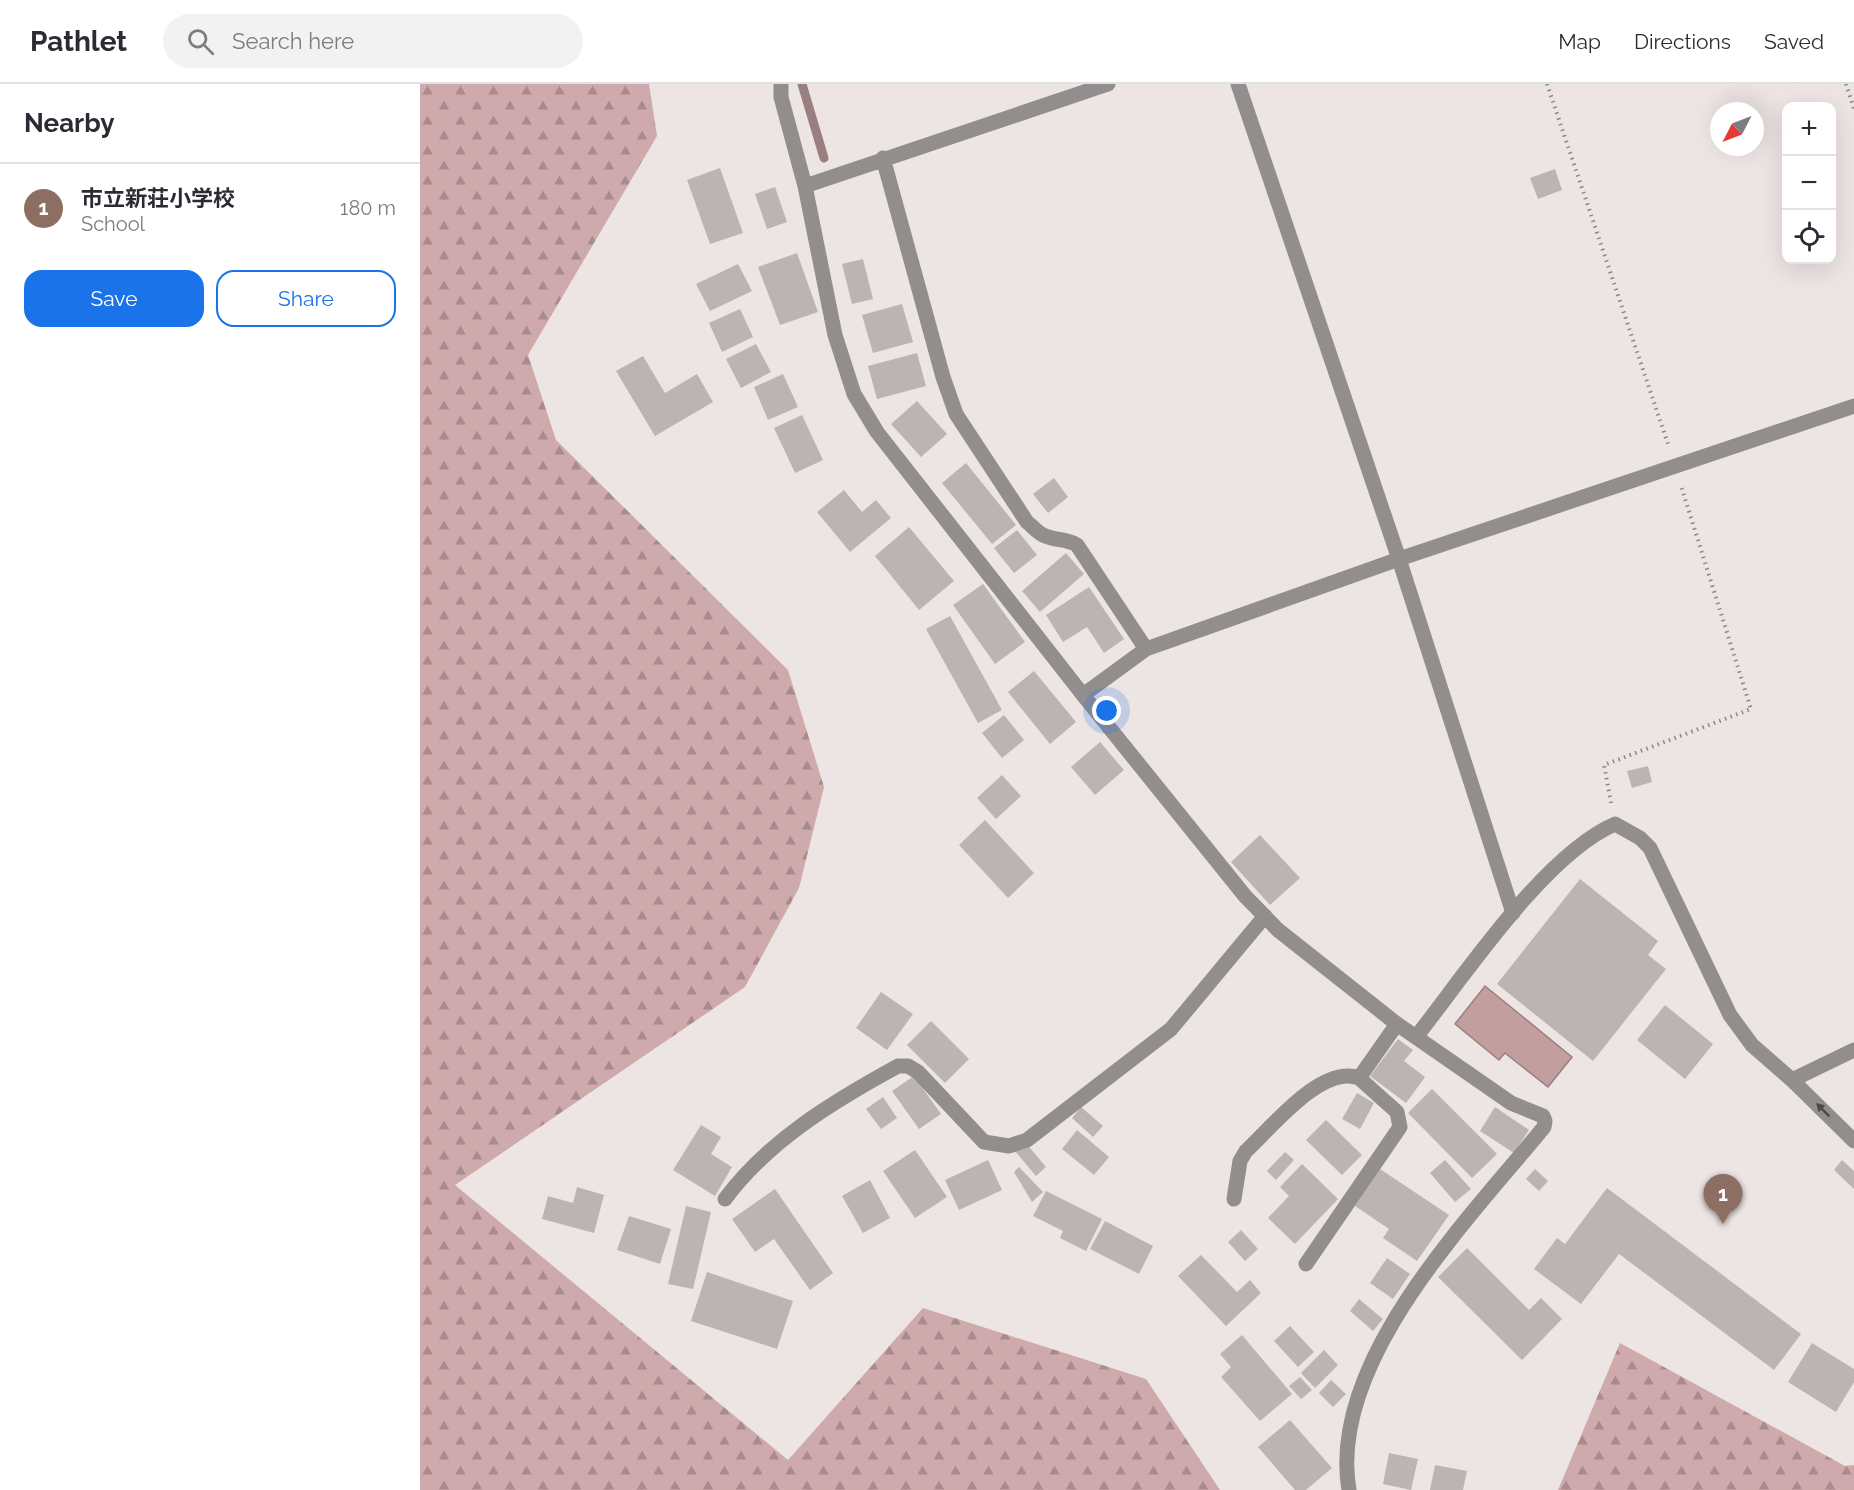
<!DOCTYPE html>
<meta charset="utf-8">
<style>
:root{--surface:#fff;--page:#f2f2f3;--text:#2b2b33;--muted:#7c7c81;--line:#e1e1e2;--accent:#1a73e8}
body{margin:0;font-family:Raleway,"Noto Sans JP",sans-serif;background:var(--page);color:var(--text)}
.controls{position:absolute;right:18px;top:18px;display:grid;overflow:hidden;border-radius:12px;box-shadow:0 6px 24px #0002}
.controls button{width:54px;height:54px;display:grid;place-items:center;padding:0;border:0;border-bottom:2px solid var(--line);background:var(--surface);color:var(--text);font:30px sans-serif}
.compass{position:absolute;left:1290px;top:18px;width:54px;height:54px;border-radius:50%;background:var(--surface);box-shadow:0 6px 24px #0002;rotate:228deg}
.you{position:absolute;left:687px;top:627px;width:21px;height:21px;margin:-15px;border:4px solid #fff;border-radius:50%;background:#1a73e8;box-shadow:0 0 0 9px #1a73e833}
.badge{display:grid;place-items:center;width:39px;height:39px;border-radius:50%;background:var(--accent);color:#fff;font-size:20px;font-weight:700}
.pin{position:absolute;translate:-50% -50px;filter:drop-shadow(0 2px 3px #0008)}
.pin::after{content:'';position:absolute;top:32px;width:21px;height:18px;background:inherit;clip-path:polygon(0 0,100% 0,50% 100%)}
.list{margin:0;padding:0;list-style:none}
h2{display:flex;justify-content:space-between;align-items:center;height:78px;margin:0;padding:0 24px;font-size:26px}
h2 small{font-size:20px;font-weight:400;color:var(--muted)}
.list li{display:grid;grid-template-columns:39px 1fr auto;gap:18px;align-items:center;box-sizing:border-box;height:90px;padding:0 24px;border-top:2px solid var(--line)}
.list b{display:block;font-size:22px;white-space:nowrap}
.list p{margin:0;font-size:20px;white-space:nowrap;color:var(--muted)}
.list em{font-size:20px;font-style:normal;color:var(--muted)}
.actions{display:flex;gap:12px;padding:18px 24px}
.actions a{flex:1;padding:14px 0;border:2px solid var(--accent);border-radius:18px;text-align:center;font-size:21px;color:var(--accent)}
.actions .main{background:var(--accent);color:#fff}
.icon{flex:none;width:33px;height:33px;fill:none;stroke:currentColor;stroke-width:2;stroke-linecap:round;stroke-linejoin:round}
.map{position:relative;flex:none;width:1434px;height:1406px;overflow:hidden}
header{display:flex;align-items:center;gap:36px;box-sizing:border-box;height:84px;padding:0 30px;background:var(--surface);border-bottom:2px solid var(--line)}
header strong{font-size:28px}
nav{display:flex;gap:33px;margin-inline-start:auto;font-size:21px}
.search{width:420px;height:54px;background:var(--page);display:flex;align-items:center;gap:15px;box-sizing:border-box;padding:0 21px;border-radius:33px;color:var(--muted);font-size:22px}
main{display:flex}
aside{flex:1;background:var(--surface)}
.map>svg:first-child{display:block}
.forest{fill:url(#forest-firs)}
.water{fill:#c29e9f;stroke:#9a7f80;stroke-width:1.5}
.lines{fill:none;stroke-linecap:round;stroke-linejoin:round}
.stream{stroke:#9a7f80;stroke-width:9}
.building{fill:#bcb4b4}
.path{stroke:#8d8787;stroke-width:4;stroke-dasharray:1.5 4.5;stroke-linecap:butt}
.minor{stroke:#928e8e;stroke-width:15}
.oneway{fill:#4c4949}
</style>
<header>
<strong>Pathlet</strong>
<div class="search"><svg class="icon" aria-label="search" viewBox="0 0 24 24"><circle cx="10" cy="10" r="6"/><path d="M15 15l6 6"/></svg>Search here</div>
<nav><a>Map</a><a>Directions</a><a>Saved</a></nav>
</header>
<main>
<aside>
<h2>Nearby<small></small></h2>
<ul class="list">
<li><span class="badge" style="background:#8d6e63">1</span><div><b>市立新荘小学校</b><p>School</p></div><em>180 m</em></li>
</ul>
<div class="actions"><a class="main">Save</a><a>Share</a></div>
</aside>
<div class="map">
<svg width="1434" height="1406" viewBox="0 0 1434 1406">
<defs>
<pattern id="forest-firs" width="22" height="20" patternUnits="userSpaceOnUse" patternTransform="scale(1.5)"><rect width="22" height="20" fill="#cfaaac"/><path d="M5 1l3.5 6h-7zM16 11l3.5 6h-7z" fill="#a98b8d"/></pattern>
</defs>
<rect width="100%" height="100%" fill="#ede4e4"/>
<path class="forest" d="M 0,0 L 229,0 L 237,52 L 108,271 L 136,356 L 368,586 L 404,703 L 379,804 L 325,903 L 35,1101 L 368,1376 L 503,1224 L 726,1295 L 800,1406 L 0,1406 Z
M 1200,1259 L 1425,1382 L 1434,1381 L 1434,1406 L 1138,1406 Z"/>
<path class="water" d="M 1065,902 L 1152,973 L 1128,1003 L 1085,969 L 1079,976 L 1035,940 Z"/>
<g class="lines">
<path class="stream" d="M 382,0 L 404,74"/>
</g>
<path class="building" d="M 300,84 L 323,149 L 290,160 L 267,96 Z
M 1135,85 L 1142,106 L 1118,115 L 1110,94 Z
M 355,103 L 367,138 L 347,145 L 335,110 Z
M 377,169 L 398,228 L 360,241 L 338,183 Z
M 443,175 L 453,215 L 432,220 L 422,180 Z
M 318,180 L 332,207 L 290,227 L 276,200 Z
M 482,220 L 493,258 L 453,269 L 442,231 Z
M 320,225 L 333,253 L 302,268 L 289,239 Z
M 336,260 L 351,288 L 321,304 L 306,275 Z
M 497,269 L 506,302 L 457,315 L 448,282 Z
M 223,272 L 245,309 L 277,290 L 293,318 L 235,352 L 196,287 Z
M 363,290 L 378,323 L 348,336 L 334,303 Z
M 497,317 L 527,350 L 501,373 L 471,340 Z
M 382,331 L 403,376 L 375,389 L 354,344 Z
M 546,379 L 596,441 L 572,460 L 522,399 Z
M 634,394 L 648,413 L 628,429 L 613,410 Z
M 424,406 L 442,428 L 456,416 L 471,434 L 430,468 L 397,428 Z
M 489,443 L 534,497 L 499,526 L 455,472 Z
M 597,446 L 617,471 L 594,489 L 574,464 Z
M 646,469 L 664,490 L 620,528 L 602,507 Z
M 563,500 L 605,558 L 575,580 L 533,521 Z
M 669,503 L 704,555 L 684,569 L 667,543 L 643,558 L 626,531 Z
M 530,532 L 582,626 L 558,639 L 506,545 Z
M 614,587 L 656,638 L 630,660 L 588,608 Z
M 584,631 L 604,656 L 582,674 L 562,649 Z
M 680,658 L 704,686 L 675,711 L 651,683 Z
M 1228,682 L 1232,698 L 1212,704 L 1207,687 Z
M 582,691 L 601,712 L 576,735 L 557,714 Z
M 565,736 L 614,789 L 588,814 L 539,761 Z
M 840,751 L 880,794 L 850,821 L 811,778 Z
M 1160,795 L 1238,857 L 1228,871 L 1246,885 L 1173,977 L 1077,900 Z
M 461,908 L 493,930 L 467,966 L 436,944 Z
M 1245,921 L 1293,960 L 1265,995 L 1217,956 Z
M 511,937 L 549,975 L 525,999 L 487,961 Z
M 978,955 L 993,966 L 984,977 L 1005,993 L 986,1019 L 950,992 Z
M 494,992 L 521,1030 L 499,1045 L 472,1007 Z
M 1012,1005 L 1077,1070 L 1052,1094 L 988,1029 Z
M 937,1009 L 954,1019 L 940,1045 L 922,1035 Z
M 463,1013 L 477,1034 L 461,1045 L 446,1025 Z
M 661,1023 L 683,1042 L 673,1053 L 652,1034 Z
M 1075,1023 L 1109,1046 L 1094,1069 L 1060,1047 Z
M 906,1036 L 942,1071 L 922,1091 L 886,1056 Z
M 281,1041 L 301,1053 L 291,1070 L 312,1083 L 295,1112 L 253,1086 Z
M 657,1046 L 689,1073 L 674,1091 L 642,1065 Z
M 605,1058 L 626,1083 L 616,1092 L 595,1067 Z
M 495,1066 L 527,1113 L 495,1134 L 463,1087 Z
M 865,1068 L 874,1076 L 856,1096 L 847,1087 Z
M 568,1076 L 582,1106 L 539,1126 L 525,1096 Z
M 1025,1076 L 1051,1105 L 1035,1118 L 1010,1089 Z
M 1422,1076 L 1434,1087 L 1434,1105 L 1414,1086 Z
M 882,1080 L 918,1115 L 875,1160 L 848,1134 L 869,1112 L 860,1103 Z
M 599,1083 L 623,1108 L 612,1118 L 594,1088 Z
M 960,1085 L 1029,1131 L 997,1177 L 963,1154 L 969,1145 L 935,1122 Z
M 1115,1085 L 1128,1097 L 1119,1107 L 1106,1095 Z
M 450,1096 L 470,1134 L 443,1149 L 422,1112 Z
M 157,1103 L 184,1111 L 174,1149 L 122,1135 L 128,1112 L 153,1119 Z
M 1187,1104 L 1381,1250 L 1354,1286 L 1199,1170 L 1161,1220 L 1114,1185 L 1137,1154 L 1145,1160 Z
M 355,1105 L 413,1189 L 390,1206 L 354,1155 L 335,1168 L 312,1135 Z
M 626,1107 L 682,1135 L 666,1167 L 640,1154 L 643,1147 L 613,1132 Z
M 266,1122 L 291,1128 L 273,1205 L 248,1200 Z
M 209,1132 L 251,1145 L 240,1180 L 197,1166 Z
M 685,1137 L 733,1162 L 719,1190 L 670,1165 Z
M 821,1146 L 838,1165 L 825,1177 L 808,1158 Z
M 1047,1164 L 1109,1226 L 1121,1214 L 1142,1235 L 1102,1276 L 1018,1193 Z
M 781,1171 L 817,1208 L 830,1196 L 841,1209 L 806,1242 L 758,1192 Z
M 967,1174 L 990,1190 L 973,1215 L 950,1199 Z
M 287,1188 L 373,1217 L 357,1265 L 271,1237 Z
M 939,1215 L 963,1235 L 953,1247 L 930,1227 Z
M 870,1242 L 894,1268 L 878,1283 L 854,1257 Z
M 822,1251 L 872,1310 L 840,1337 L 801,1293 L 811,1283 L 800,1270 Z
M 1392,1259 L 1434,1285 L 1434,1298 L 1416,1328 L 1368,1298 Z
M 904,1266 L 918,1281 L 895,1304 L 881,1289 Z
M 880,1293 L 892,1306 L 881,1315 L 869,1302 Z
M 911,1296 L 926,1310 L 913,1323 L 899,1309 Z
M 870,1336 L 912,1384 L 886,1406 L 875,1406 L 838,1363 Z
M 969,1369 L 998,1375 L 991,1406 L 963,1400 Z
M 1015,1381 L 1047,1387 L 1043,1406 L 1010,1406 Z"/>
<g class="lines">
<path class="path" d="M 1127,0 L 1248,360
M 1426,0 L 1434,25
M 1191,719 L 1184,681 L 1331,625 L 1261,402"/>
<path class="minor" d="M 361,0 L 361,13 L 385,102 L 415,251 L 434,310 L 457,348 L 663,611 L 825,812 L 858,846 L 977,940 L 1091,1019 L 1123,1032 L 1125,1037 L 1124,1043 C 1049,1135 907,1278 929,1406
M 818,0 L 979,475 L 1093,829
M 463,74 L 523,293 L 536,330 L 607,438 C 612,442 617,448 623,451 C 635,457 646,454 657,461 L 726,565
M 385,102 L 688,0
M 663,611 L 726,565 L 979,475 L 1434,322
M 996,953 C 1045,891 1124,771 1195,740 L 1220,754 L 1230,764 L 1310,931 L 1332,961 L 1372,996 L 1434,1057
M 1372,996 L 1434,966
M 305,1115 C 349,1056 414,1017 478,982 L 488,982 L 498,988 L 564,1058 L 589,1062 L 607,1056 L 751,945 L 845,832
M 814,1115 L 820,1077 L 826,1067 C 852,1043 902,980 939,994 L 977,940
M 886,1180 L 980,1043 L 977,1028 L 939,994"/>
</g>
<defs><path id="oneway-solid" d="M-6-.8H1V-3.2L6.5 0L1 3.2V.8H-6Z" transform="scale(1.5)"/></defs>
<use class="oneway" href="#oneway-solid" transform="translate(1403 1026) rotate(-135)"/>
</svg>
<div class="controls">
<button>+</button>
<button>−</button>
<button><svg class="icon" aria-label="locate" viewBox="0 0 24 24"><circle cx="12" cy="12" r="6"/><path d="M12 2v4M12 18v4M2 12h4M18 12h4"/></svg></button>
</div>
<svg class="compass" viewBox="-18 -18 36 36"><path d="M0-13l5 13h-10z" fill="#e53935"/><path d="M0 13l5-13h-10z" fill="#7c7c81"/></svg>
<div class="you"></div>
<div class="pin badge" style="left:1303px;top:1140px;background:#8d6e63">1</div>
</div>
</main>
